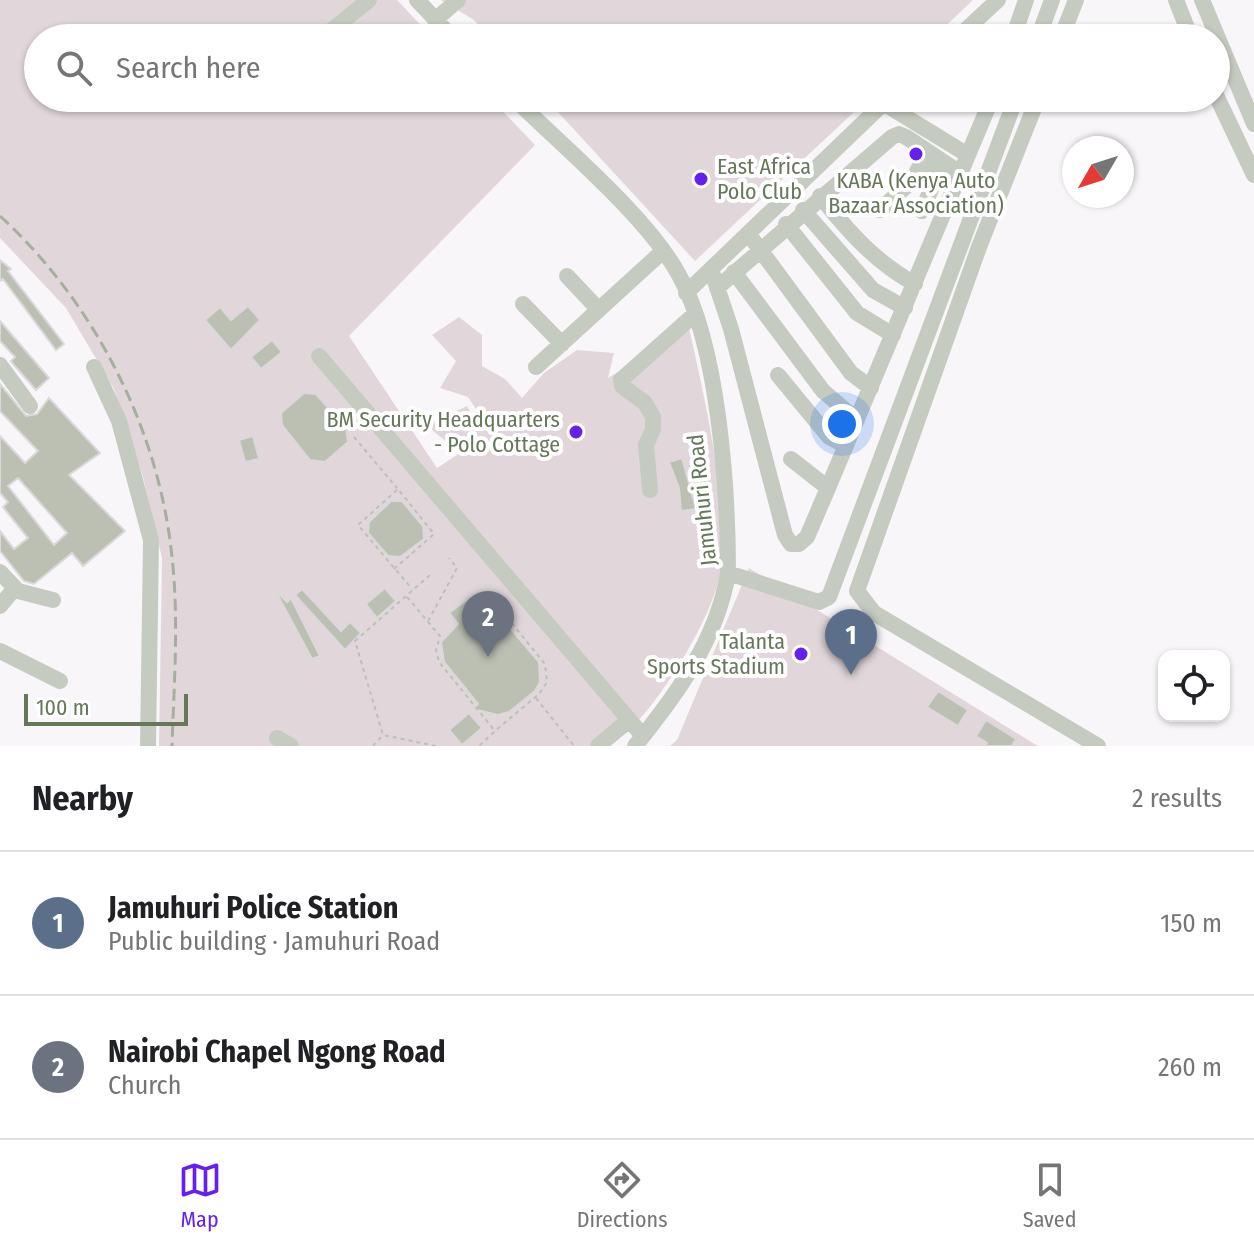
<!DOCTYPE html>
<meta charset="utf-8">
<style>
:root{--surface:#fff;--page:#f6f6f6;--text:#202124;--muted:#757577;--line:#e0e0e0;--accent:#651ff0}
body{margin:0;font-family:"Fira Sans Condensed",sans-serif;background:var(--page);color:var(--text)}
.controls{position:absolute;right:24px;bottom:24px;display:grid;overflow:hidden;border-radius:16px;box-shadow:0 2px 6px #0004}
.controls button{width:72px;height:72px;display:grid;place-items:center;padding:0;border:0;border-bottom:2px solid var(--line);background:var(--surface);color:var(--text);font:40px sans-serif}
.compass{position:absolute;left:1062px;top:136px;width:72px;height:72px;border-radius:50%;background:var(--surface);box-shadow:0 2px 6px #0004;rotate:231deg}
.scale{position:absolute;left:24px;bottom:20px;width:164px;box-sizing:border-box;padding-left:8px;border:4px solid #677759;border-top:0;font-size:22px;line-height:28px;white-space:nowrap;color:#677759;-webkit-text-stroke:6px #fff;paint-order:stroke}
.you{position:absolute;left:842px;top:424px;width:28px;height:28px;margin:-20px;border:6px solid #fff;border-radius:50%;background:#1a73e8;box-shadow:0 0 0 12px #1a73e833}
.badge{display:grid;place-items:center;width:52px;height:52px;border-radius:50%;background:var(--accent);color:#fff;font-size:26px;font-weight:700}
.pin{position:absolute;translate:-50% -66px;filter:drop-shadow(0 2px 4px #0008)}
.pin::after{content:'';position:absolute;top:42px;width:28px;height:24px;background:inherit;clip-path:polygon(0 0,100% 0,50% 100%)}
.list{margin:0;padding:0;list-style:none}
h2{display:flex;justify-content:space-between;align-items:center;height:104px;margin:0;padding:0 32px;font-size:34px}
h2 small{font-size:26px;font-weight:400;color:var(--muted)}
.list li{display:grid;grid-template-columns:52px 1fr auto;gap:24px;align-items:center;box-sizing:border-box;height:144px;padding:0 32px;border-top:2px solid var(--line)}
.list b{display:block;font-size:30px;white-space:nowrap}
.list p{margin:0;font-size:26px;white-space:nowrap;color:var(--muted)}
.list em{font-size:26px;font-style:normal;color:var(--muted)}
.icon{flex:none;width:44px;height:44px;fill:none;stroke:currentColor;stroke-width:2;stroke-linecap:round;stroke-linejoin:round}
.map{position:relative;flex:none;width:1254px;height:746px;overflow:hidden}
.search{position:absolute;background:var(--surface);box-shadow:0 2px 6px #0004;left:24px;right:24px;top:24px;height:88px;display:flex;align-items:center;gap:20px;box-sizing:border-box;padding:0 28px;border-radius:44px;color:var(--muted);font-size:30px}
.sheet{height:392px;background:var(--surface)}
nav{display:flex;justify-content:space-around;align-items:center;box-sizing:border-box;height:112px;border-top:2px solid var(--line);background:var(--surface);font-size:22px;color:var(--muted)}
nav a{display:grid;justify-items:center;gap:4px}
nav .on{color:var(--accent)}
.map>svg:first-child{display:block}
.green{fill:#e1d7da}
.building{fill:#bbc0b3;stroke:#dbd8da;stroke-width:2;fill-rule:evenodd}
.lines{fill:none;stroke-linecap:round;stroke-linejoin:round}
.path{stroke:#bbc0b8;stroke-width:2;stroke-dasharray:4 4;stroke-linecap:butt}
.minor{stroke:#c6cbc2;stroke-width:16}
.rail{stroke:#a6ae9f;stroke-width:3;stroke-dasharray:12 6;stroke-linecap:butt}
.poi-dot{fill:#651ff0;stroke:#fff;stroke-width:3}
.labels{text-anchor:middle;dominant-baseline:central;stroke-width:8;stroke-linejoin:round;paint-order:stroke}
.poi-label{font-size:22px;fill:#677759;stroke:#fff;text-anchor:end}
.street-label{font-size:22px;fill:#677759;stroke:#fff}
</style>
<div class="map">
<svg width="1254" height="746" viewBox="0 0 1254 746">
<rect width="100%" height="100%" fill="#f9f6f9"/>
<path class="green" d="M 0,0 L 397,0 L 433,38 L 38,38 L 38,98 L 490,98 L 535,145 L 349,336 L 437,468 L 460,453 L 426,425 L 467,406 L 476,422 L 481,417 L 468,397 L 440,388 L 456,361 L 432,335 L 459,317 L 482,335 L 482,366 L 505,379 L 522,398 L 544,373 L 577,350 L 614,353 L 608,378 L 689,328 C 704,395 729,502 721,569 C 715,611 672,681 645,713 C 635,725 620,735 609,746 L 159,746 L 162,558 L 143,477 L 114,389 L 66,308 L 0,238 Z
M 441,0 L 973,0 L 933,38 L 490,38 L 474,20 Z
M 545,98 L 869,98 L 695,261 Z
M 749,568 L 1038,746 L 670,746 L 677,740 Z"/>
<path class="building" d="M 0,260 L 11,269 L 8,271 L 64,344 L 56,350 L 3,279 L 0,281 Z
M 248,306 L 260,320 L 231,350 L 205,320 L 220,307 L 231,320 Z
M 0,321 L 49,378 L 36,390 L 14,365 L 11,361 L 15,357 L 0,341 Z
M 272,340 L 282,352 L 261,369 L 251,357 Z
M 0,384 L 26,416 L 37,414 L 49,398 L 100,453 L 69,475 L 125,531 L 83,566 L 72,553 L 34,584 L 24,581 L 0,551 L 0,531 L 14,549 L 28,538 L 3,507 L 8,502 L 0,493 L 0,436 L 25,463 L 38,451 L 0,411 ZM 18,478 L 67,533 L 54,545 L 8,486 Z
M 304,393 L 316,394 L 346,428 L 348,442 L 325,462 L 310,460 L 282,425 L 281,413 Z
M 253,436 L 259,459 L 245,462 L 239,440 Z
M 682,458 L 696,509 L 681,511 L 679,488 L 669,462 Z
M 391,501 L 402,501 L 423,526 L 424,539 L 400,557 L 388,556 L 368,533 L 369,522 Z
M 385,588 L 396,601 L 377,618 L 366,604 Z
M 302,589 L 341,631 L 350,622 L 361,633 L 345,650 L 295,595 Z
M 275,590 L 287,602 L 291,598 L 320,656 L 312,659 Z
M 474,594 L 480,601 L 471,608 L 500,616 L 539,662 L 540,682 L 535,691 L 509,712 L 498,715 L 473,709 L 478,704 L 444,662 L 441,642 L 458,624 L 449,613 Z
M 938,691 L 968,710 L 958,726 L 927,707 Z
M 469,713 L 482,728 L 462,745 L 449,730 Z
M 986,720 L 1016,739 L 1012,746 L 985,746 L 987,743 L 976,736 Z"/>
<g class="lines">
<path class="path" d="M 354,437 L 397,488
M 394,569 L 434,534 L 398,489 L 358,525 L 412,589
M 430,575 L 355,641 L 383,735 L 436,746
M 407,597 L 440,636 L 436,650 L 439,662 L 495,731 L 479,746
M 486,607 L 502,611 L 545,664 L 547,682 L 539,694 L 496,730
M 428,621 L 457,568 L 449,558
M 536,698 L 574,746
M 373,746 L 382,736"/>
<path class="minor" d="M 417,0 L 453,38
M 1176,0 L 1191,38
M 1202,0 L 1254,124
M 435,20 L 458,0
M 322,38 L 369,0
M 957,38 L 998,0
M 1013,38 L 1026,0
M 1038,38 L 1052,0
M 1061,38 L 1076,0
M 1216,95 L 1254,175
M 514,98 C 563,147 647,216 679,275 C 719,347 728,490 728,573 L 819,602 L 829,597 L 1016,98
M 1038,98 L 979,247 L 857,591 L 874,613 L 1098,746
M 883,103 L 968,155
M 920,166 L 940,176 L 942,182
M 914,177 L 932,187 L 922,211
M 820,196 C 848,231 875,262 915,284
M 803,210 L 873,290 L 905,308
M 880,210 L 913,180 L 927,151
M 786,224 L 857,313 L 893,335
M 753,240 L 851,373 L 871,388
M 711,269 L 731,329 L 785,535 L 791,544 L 799,544 L 807,537 L 828,488 L 992,98
M 734,272 L 823,391 L 857,420
M 567,276 L 599,310
M 717,288 L 892,137 L 899,134 L 906,137 L 960,173
M 686,293 L 889,98
M 523,304 L 562,344
M 319,356 L 643,736
M 0,365 L 30,406
M 94,367 L 119,421 L 151,540 L 148,746
M 536,367 L 663,251
M 778,375 L 829,437 L 846,446
M 791,459 L 828,488
M 650,490 L 646,445 L 653,429 L 653,417 L 645,403 L 622,386 L 621,380 L 695,314
M 0,572 L 18,591 L 53,600
M 0,606 L 14,589
M 0,651 L 60,681
M 277,738 L 291,746
M 598,746 L 629,720
M 635,746 C 677,694 717,640 728,573"/>
<path class="rail" d="M 0,216 C 94,302 159,429 172,557 C 179,620 174,683 172,746"/>
</g>
<g class="poi-dot">
<circle cx="916" cy="154" r="8"/>
<circle cx="701" cy="179" r="8"/>
<circle cx="576" cy="432" r="8"/>
<circle cx="801" cy="654" r="8"/>
</g>
<g class="labels">
<g class="poi-label">
<text x="717" y="166" text-anchor="start">East Africa<tspan x="717" dy="25">Polo Club</tspan></text>
<text x="916" y="180" text-anchor="middle">KABA (Kenya Auto<tspan x="916" dy="25">Bazaar Association)</tspan></text>
<text x="560" y="419">BM Security Headquarters<tspan x="560" dy="25">- Polo Cottage</tspan></text>
<text x="785" y="641">Talanta<tspan x="785" dy="25">Sports Stadium</tspan></text>
</g>
<g class="street-label">
<text transform="translate(702 500) rotate(-96)">Jamuhuri Road</text>
</g>
</g>
</svg>
<div class="controls">
<button><svg class="icon" aria-label="locate" viewBox="0 0 24 24"><circle cx="12" cy="12" r="6"/><path d="M12 2v4M12 18v4M2 12h4M18 12h4"/></svg></button>
</div>
<svg class="compass" viewBox="-18 -18 36 36"><path d="M0-13l5 13h-10z" fill="#e53935"/><path d="M0 13l5-13h-10z" fill="#757577"/></svg>
<div class="scale">100 m</div>
<div class="you"></div>
<div class="pin badge" style="left:851px;top:675px;background:#5c6f8a">1</div>
<div class="pin badge" style="left:488px;top:657px;background:#6b7280">2</div>
<div class="search"><svg class="icon" aria-label="search" viewBox="0 0 24 24"><circle cx="10" cy="10" r="6"/><path d="M15 15l6 6"/></svg>Search here</div>
</div>
<section class="sheet">
<h2>Nearby<small>2 results</small></h2>
<ul class="list">
<li><span class="badge" style="background:#5c6f8a">1</span><div><b>Jamuhuri Police Station</b><p>Public building · Jamuhuri Road</p></div><em>150 m</em></li>
<li><span class="badge" style="background:#6b7280">2</span><div><b>Nairobi Chapel Ngong Road</b><p>Church</p></div><em>260 m</em></li>
</ul>
</section>
<nav>
<a class="on"><svg class="icon" aria-label="map" viewBox="0 0 24 24"><path d="M3 6l6-2 6 2 6-2v14l-6 2-6-2-6 2zM9 4v14M15 6v14"/></svg>Map</a>
<a><svg class="icon" aria-label="directions" viewBox="0 0 24 24"><path d="M12 3l9 9-9 9-9-9zM9 14v-3h6M13 9l2 2-2 2"/></svg>Directions</a>
<a><svg class="icon" aria-label="saved" viewBox="0 0 24 24"><path d="M7 4h10v16l-5-4-5 4z"/></svg>Saved</a>
</nav>
